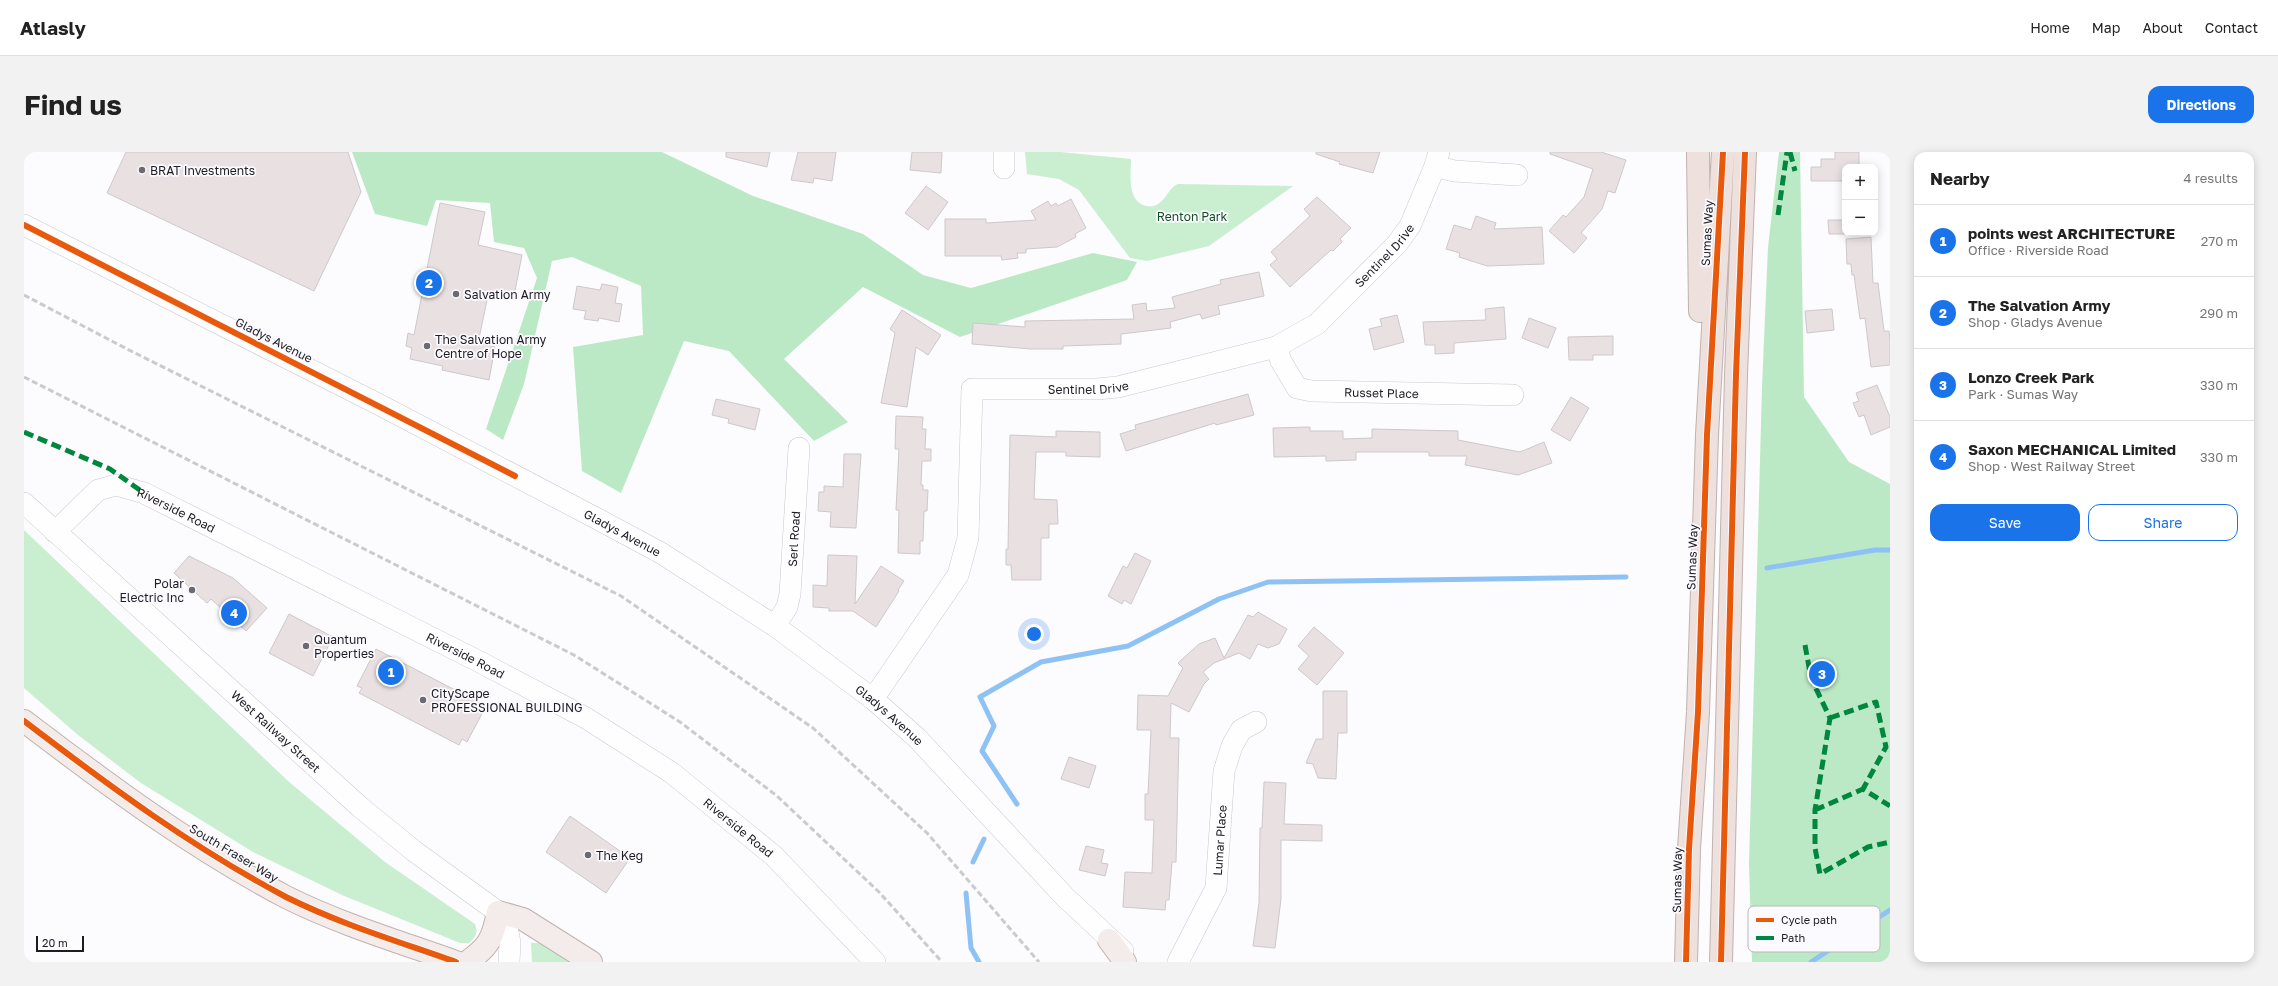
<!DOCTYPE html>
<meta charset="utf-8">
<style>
:root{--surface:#fff;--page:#f2f2f2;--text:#222;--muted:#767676;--line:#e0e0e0;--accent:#1a73e8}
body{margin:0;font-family:"Golos Text",sans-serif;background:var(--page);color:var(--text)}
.controls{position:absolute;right:12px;top:12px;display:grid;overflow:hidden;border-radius:8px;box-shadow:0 2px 10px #0003}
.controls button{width:36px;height:36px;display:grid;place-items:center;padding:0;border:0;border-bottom:1px solid var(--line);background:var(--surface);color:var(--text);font:20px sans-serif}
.scale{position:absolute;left:12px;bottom:10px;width:48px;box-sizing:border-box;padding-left:4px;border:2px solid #1e1b23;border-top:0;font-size:11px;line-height:14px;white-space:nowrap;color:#1e1b23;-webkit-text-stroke:3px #fbfaff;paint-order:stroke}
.you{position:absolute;left:1010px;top:482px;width:14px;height:14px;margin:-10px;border:3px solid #fff;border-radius:50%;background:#1a73e8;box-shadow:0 0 0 6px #1a73e833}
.badge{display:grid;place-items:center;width:26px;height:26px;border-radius:50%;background:var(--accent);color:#fff;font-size:13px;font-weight:700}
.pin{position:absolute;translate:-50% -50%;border:2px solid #fff;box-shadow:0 1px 4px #0006}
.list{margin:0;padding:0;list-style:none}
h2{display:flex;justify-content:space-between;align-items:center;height:52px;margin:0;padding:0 16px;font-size:17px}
h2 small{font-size:13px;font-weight:400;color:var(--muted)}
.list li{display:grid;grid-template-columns:26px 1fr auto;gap:12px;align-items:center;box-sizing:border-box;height:72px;padding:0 16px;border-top:1px solid var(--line)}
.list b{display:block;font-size:15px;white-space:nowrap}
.list p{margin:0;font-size:13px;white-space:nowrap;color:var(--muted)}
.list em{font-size:13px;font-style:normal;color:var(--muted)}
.actions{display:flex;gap:8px;padding:12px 16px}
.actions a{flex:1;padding:9px 0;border:1px solid var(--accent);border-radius:12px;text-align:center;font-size:14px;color:var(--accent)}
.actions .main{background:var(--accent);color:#fff}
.map{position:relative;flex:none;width:1866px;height:810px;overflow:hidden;border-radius:12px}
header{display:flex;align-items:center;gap:24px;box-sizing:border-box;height:56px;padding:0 20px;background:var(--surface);border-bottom:1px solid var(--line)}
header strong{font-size:19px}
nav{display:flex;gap:22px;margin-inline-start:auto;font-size:14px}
.intro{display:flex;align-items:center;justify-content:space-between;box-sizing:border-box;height:96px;padding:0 24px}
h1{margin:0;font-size:28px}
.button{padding:10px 18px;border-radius:12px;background:var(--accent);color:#fff;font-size:14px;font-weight:700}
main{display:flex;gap:24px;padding:0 24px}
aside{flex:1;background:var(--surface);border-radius:12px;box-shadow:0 2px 10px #0003}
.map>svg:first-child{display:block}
.green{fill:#c9eed0}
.forest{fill:#bce9c5}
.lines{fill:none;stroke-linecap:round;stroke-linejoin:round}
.stream{stroke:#8ec2f4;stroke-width:5}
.building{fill:#e9e0e2;stroke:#cec8ca}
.minor-casing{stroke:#cac8ce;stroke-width:22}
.major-casing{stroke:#c0b2af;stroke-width:24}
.highway-casing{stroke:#c0b2af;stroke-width:24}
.minor{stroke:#fffeff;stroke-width:21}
.major{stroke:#f4ecea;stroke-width:22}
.highway{stroke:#ede0dd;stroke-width:22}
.rail{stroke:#cbcbcc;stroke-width:3;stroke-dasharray:6 3;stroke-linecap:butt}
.quiet{stroke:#00873e;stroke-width:5;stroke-dasharray:10 5;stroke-linecap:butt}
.cycleway-casing{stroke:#fbfaff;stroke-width:8}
.cycleway{stroke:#e8590c;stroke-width:6}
.poi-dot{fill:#6c6970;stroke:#fbfaff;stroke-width:1.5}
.labels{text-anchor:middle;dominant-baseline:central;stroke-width:3.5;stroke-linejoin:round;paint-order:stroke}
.poi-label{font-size:12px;fill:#1e1b23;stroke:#fbfaff;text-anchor:start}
.park-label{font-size:12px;fill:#0f4c21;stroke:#fbfaff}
.street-label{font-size:12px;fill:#1e1b23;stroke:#fbfaff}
.key{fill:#fbfaff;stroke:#b9b7bd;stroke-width:1}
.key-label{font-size:11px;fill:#1e1b23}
</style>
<header>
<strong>Atlasly</strong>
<nav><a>Home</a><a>Map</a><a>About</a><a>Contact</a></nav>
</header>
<div class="intro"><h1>Find us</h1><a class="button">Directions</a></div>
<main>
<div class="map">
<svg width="1866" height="810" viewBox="0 0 1866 810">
<rect width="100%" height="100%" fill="#fcfbfe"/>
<path class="green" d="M 1036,0 L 1107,7 C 1107,22 1103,46 1119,53 C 1124,55 1130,55 1134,52 C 1143,47 1144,36 1154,32 L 1269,34 L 1185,94 L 1123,109 L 1106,106 L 1055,38 L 1035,27 L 1003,22 L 1001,0 Z
M 0,378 L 264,629 L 361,710 L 451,772 C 454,781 452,785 445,791 L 436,791 L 318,743 L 229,700 L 117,631 L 54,583 L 0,536 Z
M 507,791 C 521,789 536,803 546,810 L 508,810 Z"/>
<path class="forest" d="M 328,0 L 638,0 L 729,44 L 839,82 L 899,123 L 947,136 L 1069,101 L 1113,110 L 1103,128 L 936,185 L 839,135 L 760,207 L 824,270 L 790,289 L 705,199 L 660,189 L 597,341 L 558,319 L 549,195 L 619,183 L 617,134 L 548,105 L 528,109 L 500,232 L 479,288 L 462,277 L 513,126 L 500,96 L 470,90 L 466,51 L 412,48 L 403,74 L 351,62 Z
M 1755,0 L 1776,0 L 1780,245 L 1825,310 L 1866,332 L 1866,810 L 1728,810 L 1725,712 L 1738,235 L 1744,95 Z"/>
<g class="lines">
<path class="stream" d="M 1743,416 L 1851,398 L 1866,398
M 993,652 L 958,599 L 970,574 L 956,545 L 1017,510 L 1104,494 L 1195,447 L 1244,430 L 1602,425
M 949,710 L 960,687
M 942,741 L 947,796 L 955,810
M 1787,810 L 1866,758"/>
</g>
<path class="building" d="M 102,0 L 324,0 L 337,40 L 290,139 L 83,41 Z
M 702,0 L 746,0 L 743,15 L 702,5 Z
M 774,0 L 812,0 L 808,29 L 790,26 L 789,31 L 767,28 Z
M 888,0 L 918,0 L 917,21 L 886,18 Z
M 1292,0 L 1356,0 L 1349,21 L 1315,12 L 1316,10 L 1292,2 Z
M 1526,0 L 1577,0 L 1602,8 L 1591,41 L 1584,39 L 1578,57 L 1557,81 L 1563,86 L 1550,101 L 1525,79 L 1539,63 L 1542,65 L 1560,45 L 1569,17 L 1526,2 Z
M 1811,0 L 1835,0 L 1835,15 L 1821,15 L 1821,29 L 1787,29 L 1787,15 L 1797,15 L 1797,7 L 1811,7 Z
M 902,34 L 924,50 L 904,78 L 881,61 Z
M 1293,45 L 1327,76 L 1316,87 L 1318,90 L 1309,99 L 1307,98 L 1266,135 L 1246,113 L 1253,107 L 1247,100 L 1286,64 L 1280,57 Z
M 1047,47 L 1062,76 L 1051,82 L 1052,85 L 1033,95 L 1002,97 L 1002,101 L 993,101 L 994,106 L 978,108 L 977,104 L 921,104 L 921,67 L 962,67 L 962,71 L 1012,68 L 1007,59 L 1024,49 L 1027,54 L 1032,51 L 1034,54 Z
M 416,51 L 461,60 L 454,93 L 498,103 L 490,144 L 465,139 L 454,191 L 471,195 L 465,228 L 418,218 L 419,214 L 386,207 L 388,196 L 382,194 L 384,181 L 390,183 Z
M 1452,64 L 1472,71 L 1470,77 L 1518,75 L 1520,112 L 1463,114 L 1435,105 L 1436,101 L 1422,97 L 1430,73 L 1447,78 Z
M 1804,68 L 1821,68 L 1821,82 L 1805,82 Z
M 1847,85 L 1849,131 L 1854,131 L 1860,179 L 1865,179 L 1866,187 L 1866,213 L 1847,215 L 1841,166 L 1836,167 L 1830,123 L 1828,123 L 1827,112 L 1823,112 L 1822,87 Z
M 1235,120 L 1240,144 L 1194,154 L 1196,162 L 1178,167 L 1176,162 L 1146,170 L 1147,176 L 1097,182 L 1097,192 L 1039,194 L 1039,197 L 1007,197 L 948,192 L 949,171 L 1001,175 L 1001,169 L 1110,167 L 1108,153 L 1122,151 L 1123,159 L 1151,156 L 1148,145 L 1197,132 L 1196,128 Z
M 578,132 L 594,135 L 591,151 L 598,152 L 595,170 L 575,166 L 574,169 L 560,167 L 562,159 L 549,157 L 553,134 L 576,138 Z
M 1480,155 L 1482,187 L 1430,191 L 1430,201 L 1411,202 L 1411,193 L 1401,193 L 1399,170 L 1462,168 L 1461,157 Z
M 1808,157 L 1810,178 L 1783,181 L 1781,159 Z
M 878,158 L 917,183 L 904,203 L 892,195 L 883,255 L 857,251 L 871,181 L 866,177 Z
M 1373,163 L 1380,190 L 1350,198 L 1345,177 L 1358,174 L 1356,167 Z
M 1505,166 L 1532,176 L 1524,196 L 1498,186 Z
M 1589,184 L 1589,203 L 1569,203 L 1569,208 L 1545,208 L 1544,185 Z
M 1853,233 L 1866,265 L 1866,275 L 1847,283 L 1840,263 L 1835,265 L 1829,251 L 1835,249 L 1832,241 Z
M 1224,242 L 1230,263 L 1192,273 L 1191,271 L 1102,299 L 1096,282 L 1112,277 L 1111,273 Z
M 1547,245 L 1565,256 L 1546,289 L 1527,278 Z
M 692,247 L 736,257 L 731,278 L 704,271 L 705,267 L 688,263 Z
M 872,264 L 899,265 L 898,277 L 902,277 L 901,297 L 907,297 L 907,309 L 898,309 L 897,333 L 899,333 L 899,338 L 904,338 L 903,359 L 900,359 L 899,389 L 896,389 L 896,402 L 874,401 L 875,358 L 872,358 L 875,297 L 871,297 Z
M 1286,275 L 1286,279 L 1319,279 L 1319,287 L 1348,286 L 1348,277 L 1434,279 L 1434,288 L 1496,300 L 1520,290 L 1528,311 L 1494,323 L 1441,313 L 1443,304 L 1405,304 L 1405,300 L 1332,300 L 1332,308 L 1302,309 L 1302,304 L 1250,305 L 1249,276 Z
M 1032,279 L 1076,280 L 1076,305 L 1042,304 L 1042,300 L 1012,300 L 1010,347 L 1033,348 L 1034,372 L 1025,372 L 1025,386 L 1017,386 L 1017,428 L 988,428 L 987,413 L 982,413 L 982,397 L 984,397 L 986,283 L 1032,285 Z
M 820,302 L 837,302 L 832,376 L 806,375 L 807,360 L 794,359 L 795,340 L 800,340 L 800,334 L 819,335 Z
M 1111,401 L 1127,409 L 1107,452 L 1100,448 L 1098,452 L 1084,444 L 1099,414 L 1103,416 Z
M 804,403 L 833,404 L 831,452 L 857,414 L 880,429 L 874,438 L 875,439 L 852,475 L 829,459 L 805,459 L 805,456 L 789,455 L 789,433 L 803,434 Z
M 165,404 L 209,426 L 243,456 L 222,479 L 187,447 L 183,451 L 150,421 Z
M 1234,460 L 1263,477 L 1255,492 L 1244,496 L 1234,492 L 1226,507 L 1215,501 L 1190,511 L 1179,520 L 1185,527 L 1180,532 L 1165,560 L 1147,551 L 1146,586 L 1155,586 L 1152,710 L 1148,710 L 1145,748 L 1142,748 L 1141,758 L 1099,755 L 1101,720 L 1128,721 L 1130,668 L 1121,668 L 1121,642 L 1124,642 L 1127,578 L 1113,578 L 1114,543 L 1144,544 L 1159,516 L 1154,511 L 1175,492 L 1191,486 L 1200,506 L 1224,463 L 1229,465 Z
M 265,462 L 309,485 L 289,524 L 245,501 Z
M 1290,475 L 1320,501 L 1293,533 L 1274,517 L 1285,504 L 1274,494 Z
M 352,497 L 462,554 L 443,590 L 438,587 L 435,593 L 335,541 L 338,536 L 333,534 Z
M 1299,539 L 1323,539 L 1323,581 L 1314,581 L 1312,627 L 1294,626 L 1289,612 L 1282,611 L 1292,587 L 1299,587 Z
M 1045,605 L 1072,614 L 1065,636 L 1037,627 Z
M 1240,630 L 1262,631 L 1260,672 L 1298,673 L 1298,689 L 1257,688 L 1257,747 L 1251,796 L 1229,794 L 1235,751 L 1236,676 L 1238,676 Z
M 546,664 L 606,706 L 582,741 L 522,700 Z
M 1062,694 L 1080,698 L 1077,711 L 1084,712 L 1081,724 L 1055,718 Z"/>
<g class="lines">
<defs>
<g id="minor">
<path d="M 1411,14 L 1430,19 L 1493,23"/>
<path d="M 980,16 L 980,0"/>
<path id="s1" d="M 0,73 L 354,252 L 568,364 L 637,401 L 751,474 L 849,547 L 893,586 L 1041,745 L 1099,799"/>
<path id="s2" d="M 1252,195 L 1257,209 L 1273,236 L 1288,239 L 1489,243"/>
<path id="s3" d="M 0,351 L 336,655 L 390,699 L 474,760 L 483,775 L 486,791 L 485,810"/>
<path id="s4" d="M 31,380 L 74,338 L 92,333 L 120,341 L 454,509 L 562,566 L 648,621 L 750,704 L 851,810"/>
<path id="s5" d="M 751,474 L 763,455 L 766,442 L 775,296"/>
<path id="s6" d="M 849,547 L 934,423 L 944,386 L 948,237 L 1073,237 L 1094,235 L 1252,195 L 1293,172 L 1373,92 L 1386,74 L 1411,14 L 1415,0"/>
<path id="s7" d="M 1154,810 L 1192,736 L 1200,619 L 1208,594 L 1217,578 L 1232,570"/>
</g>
<path id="major" d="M 0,569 C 84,633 169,696 262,745 C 316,772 376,790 432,810
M 1085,788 L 1101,810
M 443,810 C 465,795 469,786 474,760 L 499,767 L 567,810"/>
<path id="highway" d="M 1674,0 L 1676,159
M 1662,810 L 1665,697 L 1674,560 L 1683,283 L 1699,0
M 1697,810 L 1712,222 L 1721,0"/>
</defs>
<use href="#minor" class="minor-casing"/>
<use href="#major" class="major-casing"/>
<use href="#highway" class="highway-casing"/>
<use href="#minor" class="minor"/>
<use href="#major" class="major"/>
<use href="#highway" class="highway"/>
<path class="rail" d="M 0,143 L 103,197 L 597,444 L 789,576 L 903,681 L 1015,810
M 0,225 L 550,503 L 656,570 L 753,644 L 855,740 L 918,810"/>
<path class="quiet" d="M 1766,0 L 1771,19
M 1754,63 L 1763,0
M 0,280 L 86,317 L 120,341
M 1781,493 L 1787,526 L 1806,566 L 1791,658 L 1791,696 L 1796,722 L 1844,695 L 1866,690
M 1806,566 L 1852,550 L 1862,595 L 1839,637
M 1791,658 L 1839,637 L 1866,654"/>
<defs>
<path id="cycleway" d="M 0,73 L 491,324
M 0,569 C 84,633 169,696 262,745 C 316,772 376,790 432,810
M 1662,810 L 1665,697 L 1674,560 L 1683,283 L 1699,0
M 1697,810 L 1712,222 L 1721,0"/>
</defs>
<use href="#cycleway" class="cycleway-casing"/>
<use href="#cycleway" class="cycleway"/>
</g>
<g class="poi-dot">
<circle cx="118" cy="18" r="4"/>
<circle cx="432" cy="142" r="4"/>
<circle cx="403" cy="194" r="4"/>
<circle cx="168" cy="438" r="4"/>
<circle cx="282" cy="494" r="4"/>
<circle cx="399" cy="548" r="4"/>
<circle cx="564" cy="703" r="4"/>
</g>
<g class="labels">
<g class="poi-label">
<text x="126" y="18">BRAT Investments</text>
<text x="440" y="142">Salvation Army</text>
<text x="411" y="187">The Salvation Army<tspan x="411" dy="14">Centre of Hope</tspan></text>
<text x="160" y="431" text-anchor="end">Polar<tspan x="160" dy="14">Electric Inc</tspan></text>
<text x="290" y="487">Quantum<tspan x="290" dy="14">Properties</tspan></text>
<text x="407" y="541">CityScape<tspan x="407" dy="14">PROFESSIONAL BUILDING</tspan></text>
<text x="572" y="703">The Keg</text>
</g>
<g class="park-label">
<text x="1168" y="64">Renton Park</text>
</g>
<g class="street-label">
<text transform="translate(1683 81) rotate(-87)">Sumas Way</text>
<text stroke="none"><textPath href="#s6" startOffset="790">Sentinel Drive</textPath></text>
<text transform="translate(250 188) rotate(27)">Gladys Avenue</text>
<text stroke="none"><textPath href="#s6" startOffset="454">Sentinel Drive</textPath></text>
<text stroke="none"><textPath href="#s2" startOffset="131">Russet Place</textPath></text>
<text stroke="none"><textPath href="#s4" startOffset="144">Riverside Road</textPath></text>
<text stroke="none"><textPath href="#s1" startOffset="673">Gladys Avenue</textPath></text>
<text stroke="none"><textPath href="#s5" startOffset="91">Serl Road</textPath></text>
<text transform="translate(1668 405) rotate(-88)">Sumas Way</text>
<text stroke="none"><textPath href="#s4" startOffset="468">Riverside Road</textPath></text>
<text stroke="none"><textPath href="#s1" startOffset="997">Gladys Avenue</textPath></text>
<text stroke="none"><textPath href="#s3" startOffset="340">West Railway Street</textPath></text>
<text stroke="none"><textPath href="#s4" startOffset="792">Riverside Road</textPath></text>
<text stroke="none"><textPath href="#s7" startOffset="131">Lumar Place</textPath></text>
<text transform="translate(210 701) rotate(31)">South Fraser Way</text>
<text transform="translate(1653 728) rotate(-89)">Sumas Way</text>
</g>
</g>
<rect x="1724" y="754" width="132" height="46" rx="6" class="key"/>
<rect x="1732" y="766" width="18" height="4" fill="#e8590c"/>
<rect x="1732" y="784" width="18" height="4" fill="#00873e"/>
<g class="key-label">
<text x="1757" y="772">Cycle path</text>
<text x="1757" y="790">Path</text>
</g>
</svg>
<div class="controls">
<button>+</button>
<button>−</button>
</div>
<div class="scale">20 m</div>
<div class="you"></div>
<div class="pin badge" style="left:367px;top:520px">1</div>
<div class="pin badge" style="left:405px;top:131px">2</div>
<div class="pin badge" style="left:1798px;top:522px">3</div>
<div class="pin badge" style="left:210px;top:461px">4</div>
</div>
<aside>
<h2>Nearby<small>4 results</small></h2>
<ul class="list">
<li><span class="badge">1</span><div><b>points west ARCHITECTURE</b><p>Office · Riverside Road</p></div><em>270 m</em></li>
<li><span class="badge">2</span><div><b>The Salvation Army</b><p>Shop · Gladys Avenue</p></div><em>290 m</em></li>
<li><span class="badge">3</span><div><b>Lonzo Creek Park</b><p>Park · Sumas Way</p></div><em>330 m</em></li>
<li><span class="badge">4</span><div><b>Saxon MECHANICAL Limited</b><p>Shop · West Railway Street</p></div><em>330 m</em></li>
</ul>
<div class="actions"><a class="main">Save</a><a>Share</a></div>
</aside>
</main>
